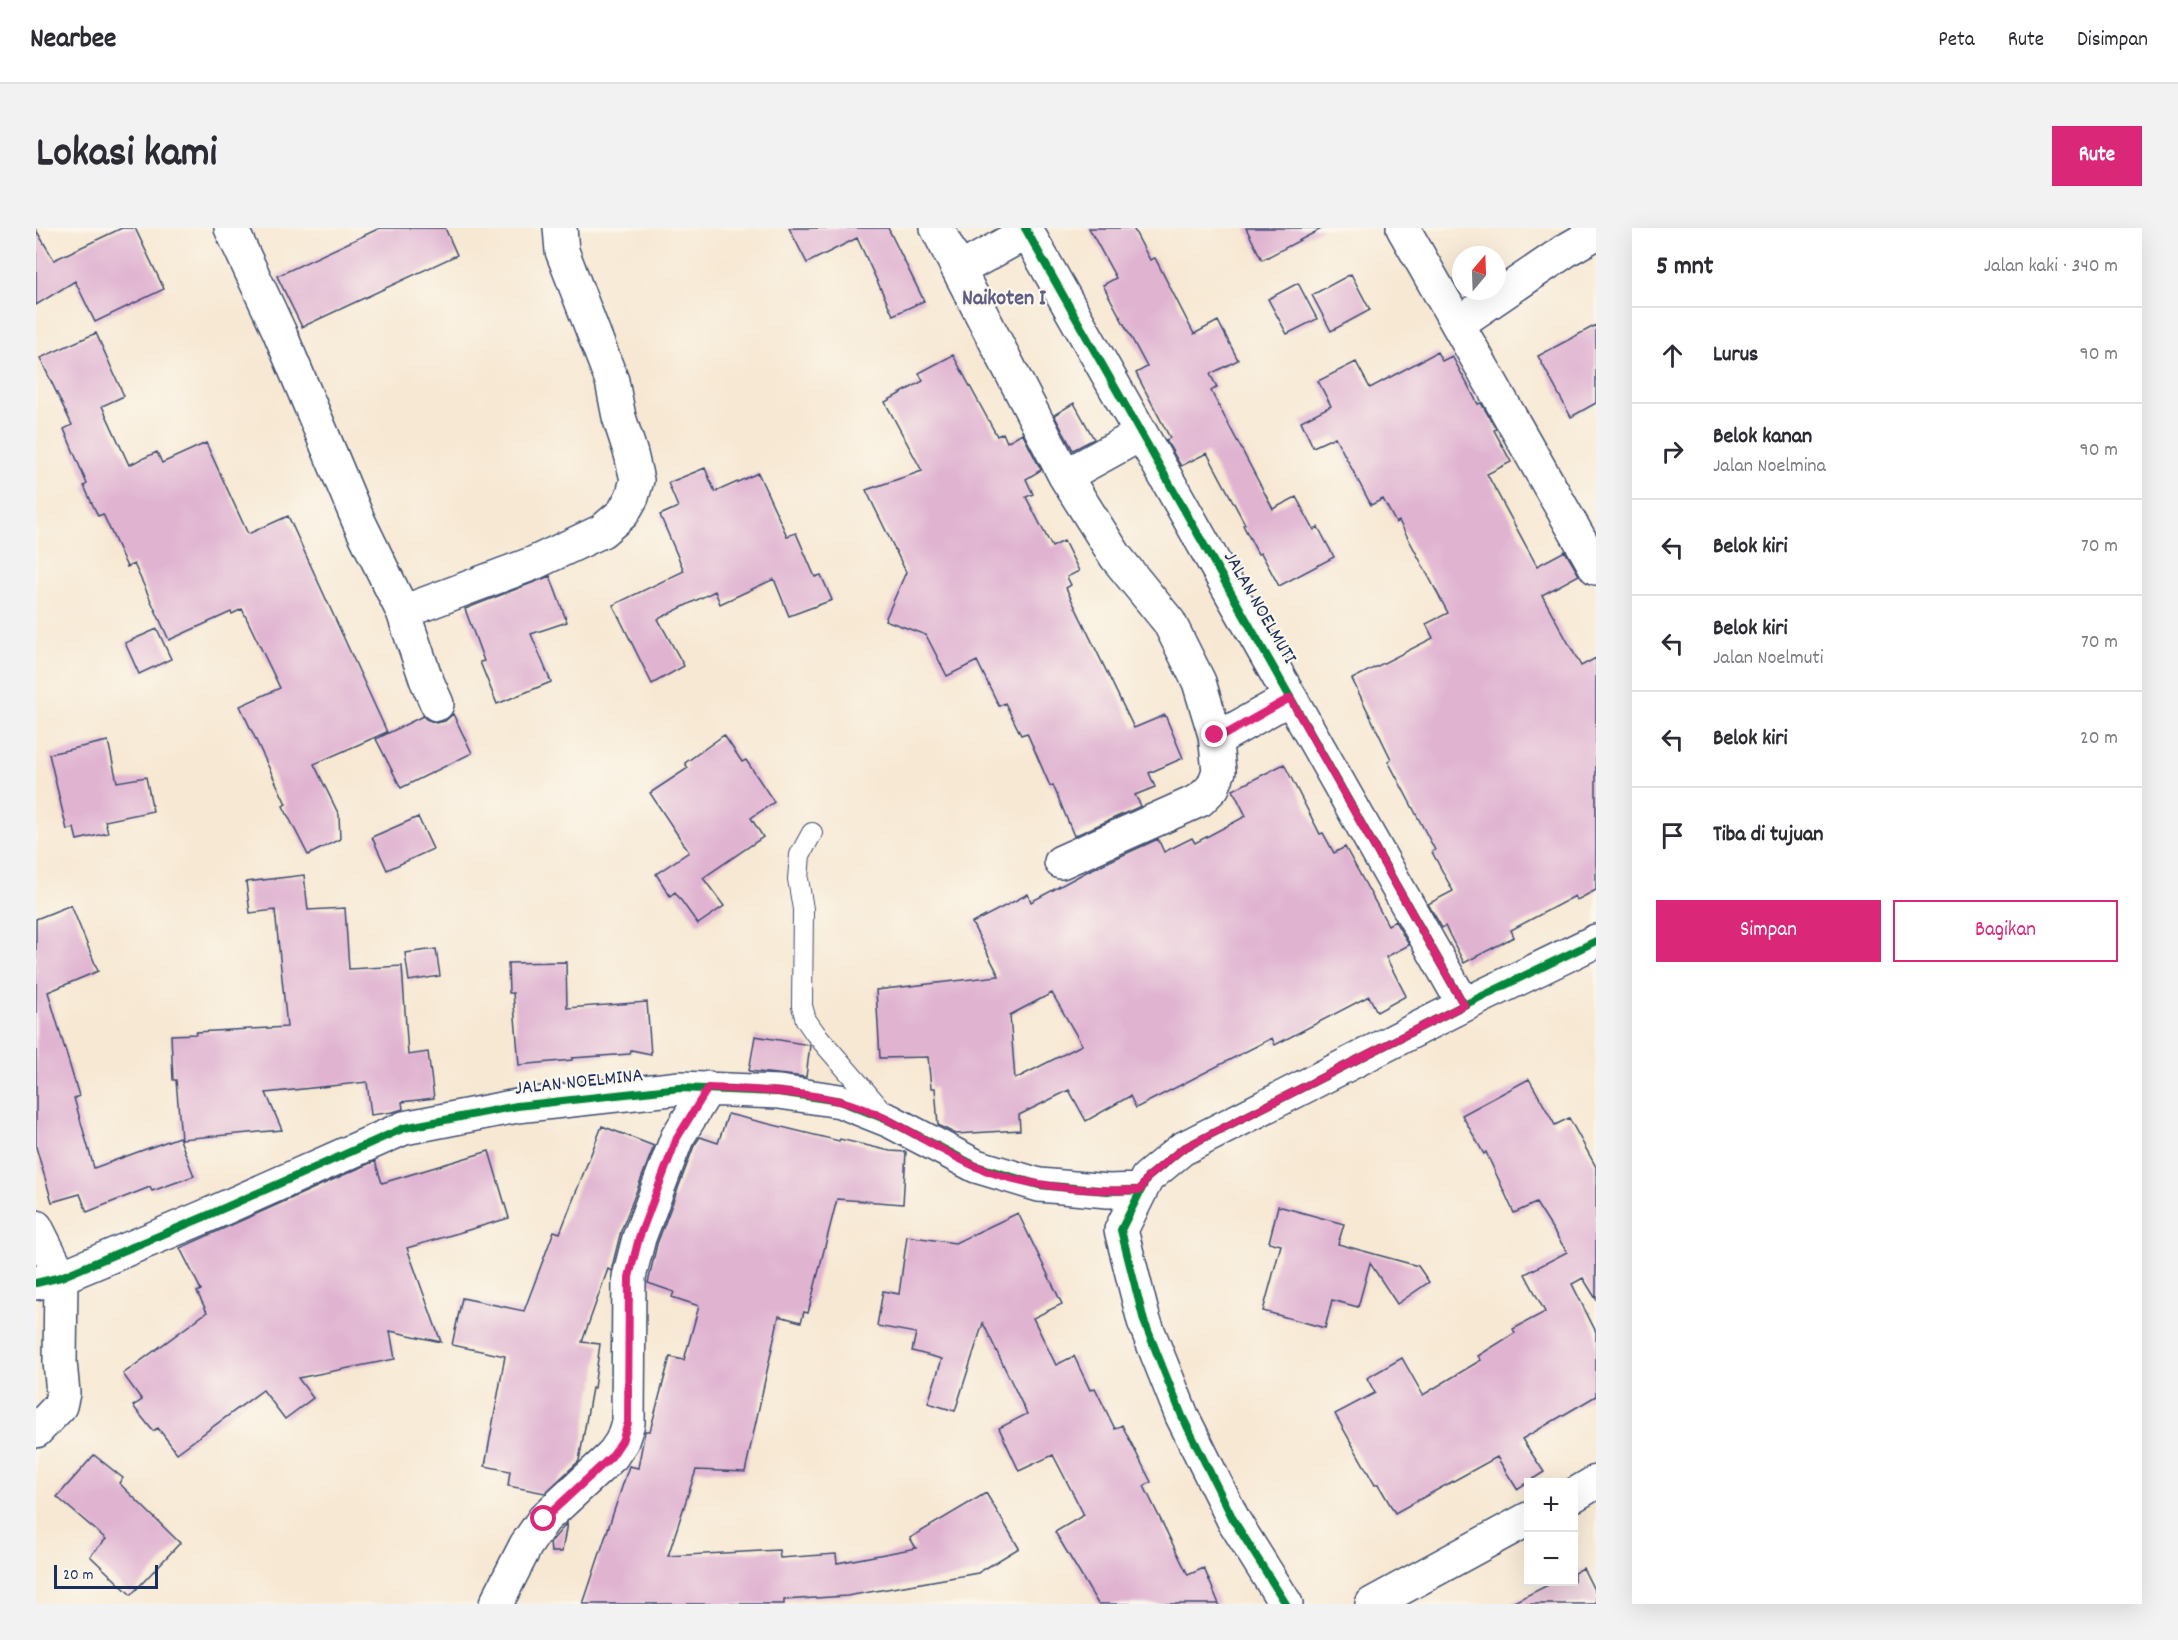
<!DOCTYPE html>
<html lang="id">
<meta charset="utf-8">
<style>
:root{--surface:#fff;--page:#f2f2f3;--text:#2b2b33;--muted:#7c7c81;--line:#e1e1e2;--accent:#db2777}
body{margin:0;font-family:Dekko,sans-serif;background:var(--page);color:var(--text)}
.controls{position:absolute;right:18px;bottom:18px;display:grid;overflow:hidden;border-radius:0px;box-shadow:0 6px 24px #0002}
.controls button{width:54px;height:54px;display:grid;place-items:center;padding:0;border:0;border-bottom:2px solid var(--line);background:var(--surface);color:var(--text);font:30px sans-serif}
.compass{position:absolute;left:1416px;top:18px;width:54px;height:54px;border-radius:50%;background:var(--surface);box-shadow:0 6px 24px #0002;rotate:19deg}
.scale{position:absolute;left:18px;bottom:15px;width:104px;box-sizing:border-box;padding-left:6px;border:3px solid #1b2f5e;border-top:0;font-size:16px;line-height:21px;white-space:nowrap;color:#1b2f5e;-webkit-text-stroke:4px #fbf7ec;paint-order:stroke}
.stop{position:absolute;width:18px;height:18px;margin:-14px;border:4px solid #db2777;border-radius:50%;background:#fff}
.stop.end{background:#db2777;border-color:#fff;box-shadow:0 2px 6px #0008}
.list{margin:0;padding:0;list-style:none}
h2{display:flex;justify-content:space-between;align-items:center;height:78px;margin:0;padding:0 24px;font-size:26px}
h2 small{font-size:20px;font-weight:400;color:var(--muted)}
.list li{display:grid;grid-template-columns:39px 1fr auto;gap:18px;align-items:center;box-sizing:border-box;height:96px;padding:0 24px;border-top:2px solid var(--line)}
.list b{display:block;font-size:22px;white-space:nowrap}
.list p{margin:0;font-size:20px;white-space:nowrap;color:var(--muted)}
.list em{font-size:20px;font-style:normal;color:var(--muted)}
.actions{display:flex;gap:12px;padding:18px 24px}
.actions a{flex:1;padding:14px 0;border:2px solid var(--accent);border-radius:0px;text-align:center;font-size:21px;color:var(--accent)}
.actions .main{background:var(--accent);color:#fff}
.icon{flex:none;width:33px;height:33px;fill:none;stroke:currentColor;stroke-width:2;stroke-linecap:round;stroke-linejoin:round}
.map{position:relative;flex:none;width:1560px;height:1376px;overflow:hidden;border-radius:0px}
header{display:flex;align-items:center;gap:36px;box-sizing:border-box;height:84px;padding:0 30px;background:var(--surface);border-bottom:2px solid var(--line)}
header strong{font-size:28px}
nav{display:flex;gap:33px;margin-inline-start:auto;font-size:21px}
.intro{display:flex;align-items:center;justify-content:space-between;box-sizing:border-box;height:144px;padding:0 36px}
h1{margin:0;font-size:42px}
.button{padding:15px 27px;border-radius:0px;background:var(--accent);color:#fff;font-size:21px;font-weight:700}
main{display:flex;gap:36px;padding:0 36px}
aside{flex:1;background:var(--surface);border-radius:0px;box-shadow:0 6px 24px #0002}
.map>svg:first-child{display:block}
.building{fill:#e0b4d1;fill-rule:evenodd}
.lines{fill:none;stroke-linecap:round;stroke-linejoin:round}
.lane-casing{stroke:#3c4b70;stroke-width:22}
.street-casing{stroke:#3c4b70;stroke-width:36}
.secondary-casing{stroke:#3c4b70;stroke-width:36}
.lane{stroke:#fff;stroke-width:20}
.street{stroke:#fff;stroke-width:33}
.secondary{stroke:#fff;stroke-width:33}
.cycleway-casing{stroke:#fbf7ec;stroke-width:11}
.cycleway{stroke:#00873e;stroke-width:8}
.route{stroke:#db2777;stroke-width:8}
.labels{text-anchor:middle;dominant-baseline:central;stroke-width:4.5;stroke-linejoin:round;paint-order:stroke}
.street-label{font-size:20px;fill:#1b2f5e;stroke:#fbf7ec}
.quarter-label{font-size:22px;font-weight:bold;fill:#605e86;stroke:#fbf7ec}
</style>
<header>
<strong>Nearbee</strong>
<nav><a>Peta</a><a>Rute</a><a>Disimpan</a></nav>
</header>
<div class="intro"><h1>Lokasi kami</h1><a class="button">Rute</a></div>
<main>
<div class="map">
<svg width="1560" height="1376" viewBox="0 0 1560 1376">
<rect width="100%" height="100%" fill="#fbf7ec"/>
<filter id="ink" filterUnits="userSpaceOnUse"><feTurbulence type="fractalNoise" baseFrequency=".0167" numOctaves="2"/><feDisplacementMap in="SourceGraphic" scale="12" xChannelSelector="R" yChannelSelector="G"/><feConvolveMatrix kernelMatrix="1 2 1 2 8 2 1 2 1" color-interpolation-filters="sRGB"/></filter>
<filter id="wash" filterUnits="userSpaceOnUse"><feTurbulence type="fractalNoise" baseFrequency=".008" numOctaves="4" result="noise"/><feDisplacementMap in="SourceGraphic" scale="24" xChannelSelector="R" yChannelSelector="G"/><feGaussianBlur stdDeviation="1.35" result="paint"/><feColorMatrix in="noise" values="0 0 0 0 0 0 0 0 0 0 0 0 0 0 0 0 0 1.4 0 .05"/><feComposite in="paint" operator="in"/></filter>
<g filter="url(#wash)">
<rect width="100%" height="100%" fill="#f7e8d3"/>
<g id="blocks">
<path class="building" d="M 86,0 L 99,0 L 128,61 L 59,94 L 39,53 L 0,77 L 0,2 L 18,32 Z
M 344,0 L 409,0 L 421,27 L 266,99 L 241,48 Z
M 753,0 L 852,0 L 888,73 L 857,87 L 821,10 L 771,35 Z
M 1053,0 L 1097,0 L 1114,32 L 1119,30 L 1158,106 L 1182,93 L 1202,132 L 1174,146 L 1181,159 L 1175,163 L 1237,281 L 1260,269 L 1278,302 L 1282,299 L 1298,329 L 1243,358 L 1225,325 L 1222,326 L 1207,297 L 1209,296 L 1171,225 L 1145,238 L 1130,212 L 1134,210 L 1100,145 L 1111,139 L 1067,57 L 1080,50 Z
M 1210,0 L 1287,0 L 1226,32 Z
M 1315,46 L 1334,82 L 1295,103 L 1276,67 Z
M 1262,55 L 1281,91 L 1251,106 L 1232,71 Z
M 1560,97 L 1560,175 L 1535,189 L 1502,128 Z
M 60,105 L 88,168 L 66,178 L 93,237 L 121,224 L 126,235 L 170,215 L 212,306 L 252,288 L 351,504 L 278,536 L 303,587 L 304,611 L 272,627 L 247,578 L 250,576 L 204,478 L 244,460 L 206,381 L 196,386 L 195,384 L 133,412 L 98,336 L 91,339 L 67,286 L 62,288 L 48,258 L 51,256 L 28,201 L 36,197 L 4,130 Z
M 1401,124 L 1406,133 L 1416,128 L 1442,176 L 1445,175 L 1460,201 L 1458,202 L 1475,234 L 1451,246 L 1501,338 L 1529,323 L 1543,347 L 1506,367 L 1545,438 L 1560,430 L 1560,662 L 1541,672 L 1539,668 L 1475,702 L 1478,709 L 1428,735 L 1409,698 L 1406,700 L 1392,676 L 1417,663 L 1396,624 L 1399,622 L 1352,533 L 1355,531 L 1316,451 L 1397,410 L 1390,396 L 1412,385 L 1363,293 L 1360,295 L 1347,271 L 1335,277 L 1299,209 L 1277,219 L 1265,193 L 1295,178 L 1282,153 L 1320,134 L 1334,160 Z
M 917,127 L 961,208 L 967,205 L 971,214 L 986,205 L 1005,242 L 990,251 L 997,266 L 990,269 L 1016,319 L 1028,313 L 1043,343 L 1031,349 L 1035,357 L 1030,360 L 1098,500 L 1129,487 L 1147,530 L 1113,545 L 1119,559 L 1099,567 L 1105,578 L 1038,608 L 1017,557 L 1014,558 L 991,505 L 985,507 L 969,475 L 963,478 L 941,433 L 911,448 L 890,407 L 849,392 L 870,344 L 830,262 L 886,243 L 849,174 L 887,153 L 883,145 Z
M 1038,175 L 1058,211 L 1037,222 L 1018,187 Z
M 669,240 L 679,264 L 722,245 L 751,308 L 760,305 L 779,349 L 785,347 L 796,372 L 753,388 L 738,351 L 684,376 L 679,363 L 622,391 L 648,438 L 616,456 L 577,377 L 648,343 L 624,287 L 642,279 L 632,255 Z
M 514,348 L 531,394 L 495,406 L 515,454 L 461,476 L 444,434 L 448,433 L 429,381 Z
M 121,401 L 135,431 L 103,446 L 89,415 Z
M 417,486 L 436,525 L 365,560 L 340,511 L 387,488 L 390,491 L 400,495 L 409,493 Z
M 688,507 L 706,534 L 710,532 L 738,574 L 715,590 L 727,609 L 667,650 L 688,678 L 662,696 L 639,664 L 634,668 L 620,646 L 653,624 L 614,565 L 652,540 L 649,535 Z
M 72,513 L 81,554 L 110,549 L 117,583 L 69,593 L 72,605 L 41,612 L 38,600 L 31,602 L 13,526 Z
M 1248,536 L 1284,606 L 1287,605 L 1298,625 L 1309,619 L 1352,697 L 1359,693 L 1373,717 L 1350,729 L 1370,768 L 1341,784 L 1333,768 L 1239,817 L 1236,810 L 1100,880 L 1094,868 L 1050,893 L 1033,862 L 983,887 L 984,902 L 920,906 L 902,897 L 899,860 L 895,860 L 892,829 L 844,830 L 840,762 L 963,748 L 936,695 L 992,666 L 995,674 L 1052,643 L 1122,611 L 1128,624 L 1156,610 L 1159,615 L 1210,588 L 1197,562 ZM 1016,765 L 1046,817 L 979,851 L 974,787 Z
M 382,589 L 397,621 L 351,642 L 336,609 Z
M 268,647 L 272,682 L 309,680 L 313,741 L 366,738 L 372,827 L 392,824 L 398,870 L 366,874 L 367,881 L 357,884 L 335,887 L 331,854 L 230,865 L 246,902 L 145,911 L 140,852 L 137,852 L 135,807 L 160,806 L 160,804 L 251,799 L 239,682 L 214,685 L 210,654 Z
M 35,677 L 62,743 L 12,764 L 43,868 L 38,870 L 58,940 L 143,909 L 158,948 L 116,963 L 114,959 L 51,984 L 44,966 L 16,974 L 0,919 L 0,691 Z
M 400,721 L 404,748 L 373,753 L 369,725 Z
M 530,734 L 531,780 L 611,774 L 615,826 L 595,822 L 594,826 L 536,830 L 536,832 L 483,837 L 477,765 L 473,765 L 472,735 Z
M 719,808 L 774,817 L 770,849 L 713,843 Z
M 1493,851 L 1519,897 L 1533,890 L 1560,939 L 1560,1071 L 1547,1050 L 1536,1056 L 1560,1104 L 1560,1168 L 1486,1211 L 1508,1244 L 1481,1261 L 1461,1229 L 1359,1285 L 1342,1256 L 1339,1257 L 1299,1186 L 1339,1165 L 1331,1150 L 1366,1130 L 1387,1167 L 1445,1132 L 1442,1128 L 1479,1105 L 1477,1101 L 1509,1084 L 1489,1046 L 1531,1024 L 1500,975 L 1478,985 L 1450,924 L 1448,926 L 1426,887 Z
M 692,886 L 803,913 L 804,911 L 854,923 L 870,924 L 867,976 L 801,971 L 772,1085 L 768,1084 L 765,1094 L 743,1088 L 709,1244 L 660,1242 L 632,1328 L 743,1322 L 744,1330 L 800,1326 L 801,1335 L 880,1320 L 874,1310 L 950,1265 L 983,1320 L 942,1345 L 811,1368 L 748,1372 L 748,1376 L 547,1376 L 593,1238 L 602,1240 L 609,1203 L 614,1203 L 634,1129 L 648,1132 L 663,1078 L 636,1069 L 638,1064 L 612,1055 L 621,1016 L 658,918 L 664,909 L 682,915 Z
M 566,898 L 618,918 L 585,1003 L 575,1043 L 572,1041 L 546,1114 L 564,1116 L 558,1160 L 556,1160 L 543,1233 L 509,1265 L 472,1258 L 474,1243 L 449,1238 L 469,1128 L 416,1117 L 426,1070 L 488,1083 L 518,1003 L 524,1005 Z
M 453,923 L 473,990 L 371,1020 L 405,1114 L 354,1103 L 359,1131 L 262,1150 L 277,1170 L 249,1191 L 227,1162 L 141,1225 L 122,1200 L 117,1203 L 97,1178 L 106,1172 L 87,1146 L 171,1084 L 161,1064 L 165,1062 L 144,1020 L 339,933 L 346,955 Z
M 1242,978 L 1308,996 L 1302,1016 L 1382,1038 L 1393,1054 L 1361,1076 L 1334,1035 L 1322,1079 L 1296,1072 L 1289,1100 L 1227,1083 L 1245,1017 L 1233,1014 Z
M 982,985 L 1026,1076 L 997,1090 L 1020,1137 L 1038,1128 L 1054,1162 L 1059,1160 L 1079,1201 L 1086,1197 L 1115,1254 L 1108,1258 L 1152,1347 L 1168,1340 L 1183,1376 L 1062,1376 L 1019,1304 L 1048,1287 L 1017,1227 L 983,1243 L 963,1200 L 991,1186 L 947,1095 L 919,1183 L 892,1175 L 906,1131 L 876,1123 L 880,1105 L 841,1098 L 847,1063 L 863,1066 L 871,1008 L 919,1015 Z
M 58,1227 L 87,1250 L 83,1255 L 144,1315 L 95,1367 L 54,1328 L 70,1311 L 21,1269 Z
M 531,1295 L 526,1324 L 515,1324 L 514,1315 Z
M 1547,1340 L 1560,1366 L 1560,1376 L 1474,1376 L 1520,1353 L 1538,1353 L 1538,1345 Z"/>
</g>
</g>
<g filter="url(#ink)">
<use href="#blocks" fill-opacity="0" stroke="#3c4b70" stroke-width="1.5"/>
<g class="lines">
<defs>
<path id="lane" d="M 776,605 L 764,627 L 762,651 L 767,681 L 766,778 L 770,792 L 779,805 L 847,884"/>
<path id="street" d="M 195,0 L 243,103 L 323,294 L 367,384 L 390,451 L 401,476
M 901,0 L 1029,248 L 1080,329 L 1133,394 L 1163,454 L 1179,507 L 1183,543 L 1177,559 L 1164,572 L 1025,634
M 989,0 L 1428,777
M 923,42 L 991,4
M 1423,95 L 1532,21 L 1560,5
M 1029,248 L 1105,206
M 367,384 L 498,335 L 566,303 L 587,285 L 596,269 L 601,252 L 595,226 L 583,189 L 576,153 L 526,23 L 524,0
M 1179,507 L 1190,506 L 1254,470
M 0,1055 L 25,1049 L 168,989 L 368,900 L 481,878 L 644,860 L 743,864 L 804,873 L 854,893 L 940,938 L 1003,957 L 1072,963 L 1104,962
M 1538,1267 L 1560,1254
M 460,1376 L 490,1317 L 508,1291 L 576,1228 L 586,1213 L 592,1195 L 593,1049 L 603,1010 L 641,910 L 672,860
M 1250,1376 L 1198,1293 L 1146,1188 L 1108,1093 L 1085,1002 L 1111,950 L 1146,921 L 1428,777 L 1560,713
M 1336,1376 L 1492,1291"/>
<path id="secondary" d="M 1367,0 L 1560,340
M 0,999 L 25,1049 L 24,1134 L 27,1165 L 24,1178 L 0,1203"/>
</defs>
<use href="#lane" class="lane-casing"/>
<use href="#street" class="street-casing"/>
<use href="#secondary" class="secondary-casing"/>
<use href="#lane" class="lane"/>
<use href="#street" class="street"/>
<use href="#secondary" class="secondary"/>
<defs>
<path id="cycleway" d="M 989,0 L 1428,777
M 0,1055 L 25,1049 L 168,989 L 368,900 L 481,878 L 644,860 L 743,864 L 804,873 L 854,893 L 940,938 L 1003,957 L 1072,963 L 1104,962
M 1250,1376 L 1198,1293 L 1146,1188 L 1108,1093 L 1085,1002 L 1111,950 L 1146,921 L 1428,777 L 1560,713"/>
</defs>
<use href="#cycleway" class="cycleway-casing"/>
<use href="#cycleway" class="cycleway"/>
</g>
</g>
<g class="lines" filter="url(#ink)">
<path class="route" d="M 508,1291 L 576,1228 L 586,1213 L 592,1195 L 593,1049 L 603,1010 L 641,910 L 672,860 C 716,862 760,863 803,873 C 852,885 893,918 939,938 C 987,959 1052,964 1104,962 L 1111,950 L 1146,921 L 1428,777 L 1254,470 L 1190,506 L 1179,507"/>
</g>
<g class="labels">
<g class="street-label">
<text transform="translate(1223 380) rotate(60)">JALAN NOELMUTI</text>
<text transform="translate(543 855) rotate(-6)">JALAN NOELMINA</text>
</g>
<g class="quarter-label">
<text x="968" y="71">Naikoten I</text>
</g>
</g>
</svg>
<div class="controls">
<button>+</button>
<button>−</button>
</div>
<svg class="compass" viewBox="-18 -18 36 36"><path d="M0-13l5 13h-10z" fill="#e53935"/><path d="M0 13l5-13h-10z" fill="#7c7c81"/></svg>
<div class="scale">20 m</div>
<div class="stop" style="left:508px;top:1291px"></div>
<div class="stop end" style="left:1179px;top:507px"></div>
</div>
<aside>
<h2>5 mnt<small>Jalan kaki · 340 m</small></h2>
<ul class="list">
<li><svg class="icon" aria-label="ahead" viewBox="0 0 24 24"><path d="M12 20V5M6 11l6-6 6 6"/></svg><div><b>Lurus</b></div><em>90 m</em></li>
<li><svg class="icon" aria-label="right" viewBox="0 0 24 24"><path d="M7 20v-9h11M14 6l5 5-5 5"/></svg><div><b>Belok kanan</b><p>Jalan Noelmina</p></div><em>90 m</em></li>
<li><svg class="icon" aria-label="left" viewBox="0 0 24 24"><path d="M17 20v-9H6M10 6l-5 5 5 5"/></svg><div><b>Belok kiri</b></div><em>70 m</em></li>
<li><svg class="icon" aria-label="left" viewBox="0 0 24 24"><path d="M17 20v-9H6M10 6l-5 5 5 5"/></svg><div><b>Belok kiri</b><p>Jalan Noelmuti</p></div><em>70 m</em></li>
<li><svg class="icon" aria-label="left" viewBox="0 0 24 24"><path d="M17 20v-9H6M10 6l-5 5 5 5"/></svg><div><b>Belok kiri</b></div><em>20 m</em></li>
<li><svg class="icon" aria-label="arrive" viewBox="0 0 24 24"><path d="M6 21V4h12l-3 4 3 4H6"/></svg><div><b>Tiba di tujuan</b></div></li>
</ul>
<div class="actions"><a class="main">Simpan</a><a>Bagikan</a></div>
</aside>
</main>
